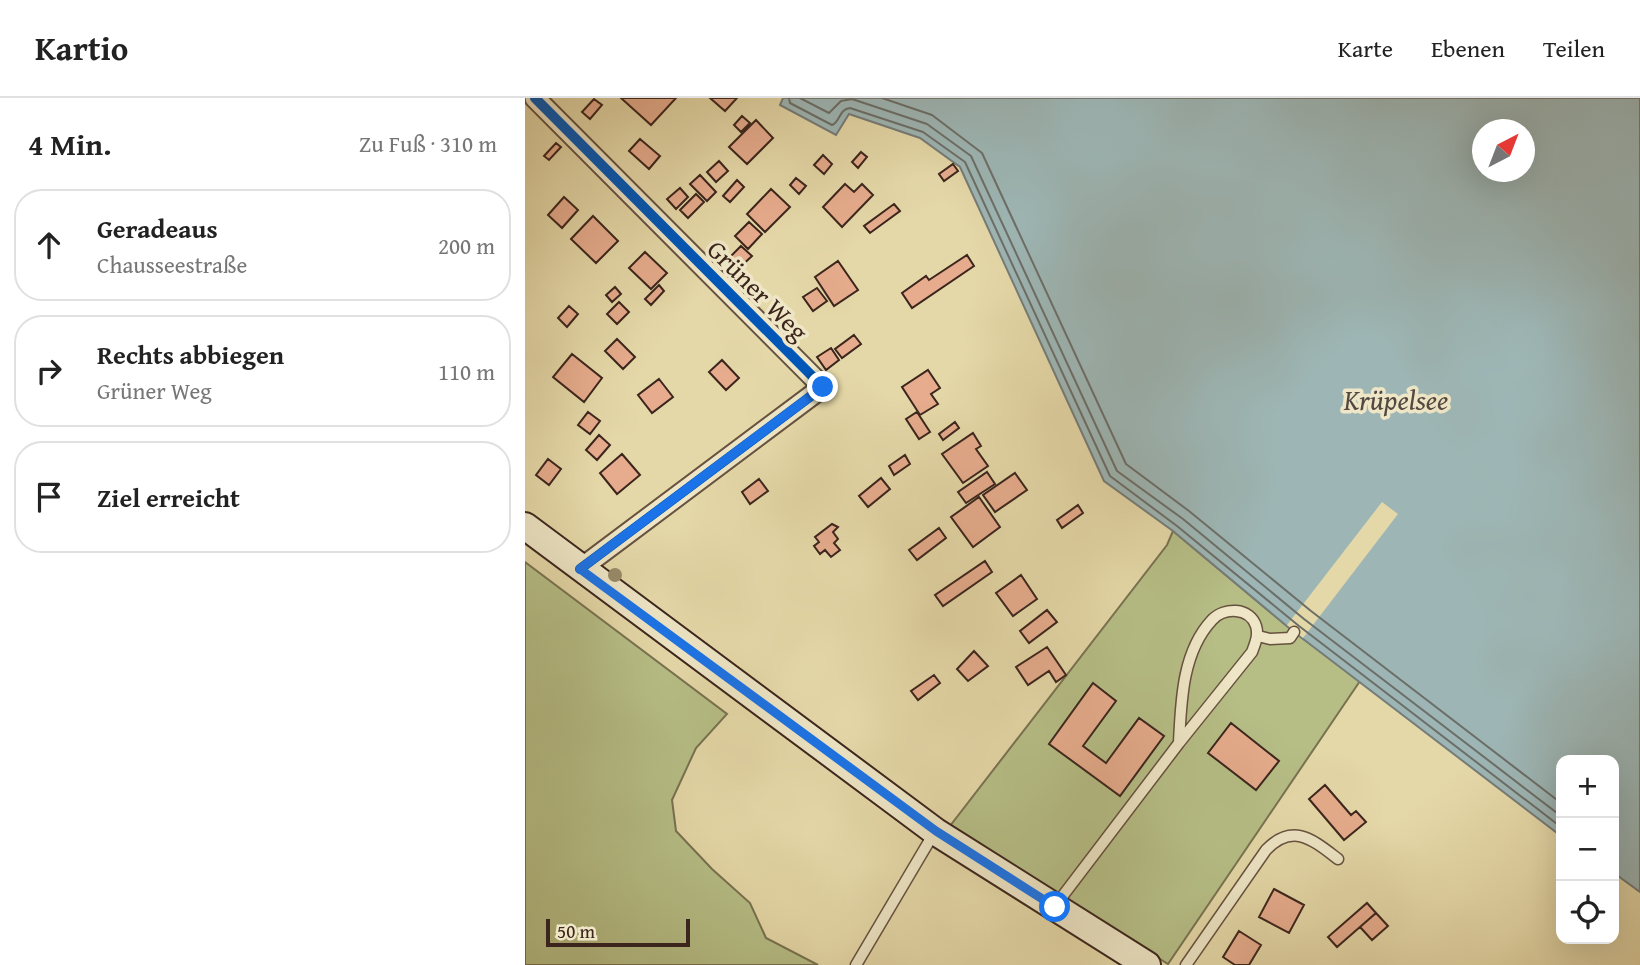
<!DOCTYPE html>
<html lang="de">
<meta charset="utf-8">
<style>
:root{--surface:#fff;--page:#f2f2f2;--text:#222;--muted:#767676;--line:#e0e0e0}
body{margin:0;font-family:"Gentium Book Plus",serif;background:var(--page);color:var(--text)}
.controls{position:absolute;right:21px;bottom:21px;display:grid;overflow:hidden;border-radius:14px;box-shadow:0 7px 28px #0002}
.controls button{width:63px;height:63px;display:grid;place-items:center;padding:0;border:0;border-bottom:2px solid var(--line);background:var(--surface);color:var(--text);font:35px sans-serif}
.compass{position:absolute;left:947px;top:21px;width:63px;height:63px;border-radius:50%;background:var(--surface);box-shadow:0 7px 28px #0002;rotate:42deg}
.scale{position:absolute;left:21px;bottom:18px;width:144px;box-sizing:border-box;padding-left:7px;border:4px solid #3b251c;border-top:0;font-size:19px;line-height:24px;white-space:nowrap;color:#3b251c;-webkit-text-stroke:5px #eee6c6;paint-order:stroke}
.stop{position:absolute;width:21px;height:21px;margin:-16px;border:5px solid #1a73e8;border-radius:50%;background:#fff}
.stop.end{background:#1a73e8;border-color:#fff;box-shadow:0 2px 7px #0008}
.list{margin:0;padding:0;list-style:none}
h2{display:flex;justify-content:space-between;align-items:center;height:91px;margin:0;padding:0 28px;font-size:30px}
h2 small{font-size:23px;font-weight:400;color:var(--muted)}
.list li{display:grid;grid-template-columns:46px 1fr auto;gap:21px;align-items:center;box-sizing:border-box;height:112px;margin:0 14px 14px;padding:0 14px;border:2px solid var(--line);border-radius:28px}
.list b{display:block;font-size:26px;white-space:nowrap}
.list p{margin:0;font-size:23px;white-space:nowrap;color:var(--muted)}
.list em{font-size:23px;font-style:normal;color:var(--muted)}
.icon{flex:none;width:38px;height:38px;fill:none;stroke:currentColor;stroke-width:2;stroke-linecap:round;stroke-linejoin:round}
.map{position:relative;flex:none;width:1115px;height:867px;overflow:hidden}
header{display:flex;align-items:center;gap:42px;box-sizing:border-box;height:98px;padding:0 35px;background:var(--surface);border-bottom:2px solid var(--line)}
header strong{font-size:33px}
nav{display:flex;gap:38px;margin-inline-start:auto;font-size:24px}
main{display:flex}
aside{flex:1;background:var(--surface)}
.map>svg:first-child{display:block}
.green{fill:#b6be86;stroke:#787251;stroke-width:2}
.water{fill:#9db6b5;stroke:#767c78;stroke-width:2;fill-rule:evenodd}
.pier{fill:#e5d8a8}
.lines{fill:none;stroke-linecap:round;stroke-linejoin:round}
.shore{stroke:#6c6e68;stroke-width:2}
.building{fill:#e6ac8d;stroke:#3b251c;stroke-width:2}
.lane-casing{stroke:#66523f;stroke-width:13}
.street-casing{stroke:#66523f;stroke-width:23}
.secondary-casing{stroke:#3b251c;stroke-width:30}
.lane{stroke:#eee6c6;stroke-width:10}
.street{stroke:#eee6c6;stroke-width:19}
.secondary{stroke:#eee6c6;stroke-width:26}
.cycleway-casing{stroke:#eee6c6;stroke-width:15}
.cycleway{stroke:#0057b8;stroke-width:10}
.tree{fill:#998a69}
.route{stroke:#1a73e8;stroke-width:9}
.labels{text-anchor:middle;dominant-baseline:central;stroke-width:7;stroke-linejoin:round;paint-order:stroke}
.street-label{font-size:26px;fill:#3b251c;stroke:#eee6c6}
.water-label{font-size:28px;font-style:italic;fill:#544942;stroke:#eee6c6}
</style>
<header>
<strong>Kartio</strong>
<nav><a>Karte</a><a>Ebenen</a><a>Teilen</a></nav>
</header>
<main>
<aside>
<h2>4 Min.<small>Zu Fuß · 310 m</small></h2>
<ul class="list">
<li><svg class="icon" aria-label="ahead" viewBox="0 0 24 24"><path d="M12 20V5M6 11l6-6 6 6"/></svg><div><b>Geradeaus</b><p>Chausseestraße</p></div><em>200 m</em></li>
<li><svg class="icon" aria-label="right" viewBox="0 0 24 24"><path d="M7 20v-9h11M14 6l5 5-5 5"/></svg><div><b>Rechts abbiegen</b><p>Grüner Weg</p></div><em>110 m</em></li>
<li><svg class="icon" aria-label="arrive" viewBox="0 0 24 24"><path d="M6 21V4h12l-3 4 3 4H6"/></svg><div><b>Ziel erreicht</b></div></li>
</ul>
</aside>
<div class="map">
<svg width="1115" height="867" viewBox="0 0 1115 867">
<rect width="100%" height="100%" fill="#e5d8a8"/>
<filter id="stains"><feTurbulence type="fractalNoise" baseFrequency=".00286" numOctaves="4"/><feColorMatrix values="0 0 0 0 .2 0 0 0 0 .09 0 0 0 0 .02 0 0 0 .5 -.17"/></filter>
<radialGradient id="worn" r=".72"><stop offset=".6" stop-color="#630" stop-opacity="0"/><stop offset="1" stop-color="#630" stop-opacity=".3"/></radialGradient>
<path class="green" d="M 648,433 L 769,534 L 835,583 L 643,866 L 425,728 L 642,447 Z
M 0,464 L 202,616 L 171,650 L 147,702 L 151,733 L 187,771 L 225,805 L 241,840 L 293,867 L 0,867 Z"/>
<path class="water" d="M 258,0 L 1115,0 L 1115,794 L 1089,775 L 1089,662 L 1036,662 L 1036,738 L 769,534 L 648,433 L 579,383 L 435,69 L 395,40 L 324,16 L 311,37 L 255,7 ZM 958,32 L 1000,32 L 1000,74 L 958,74 Z"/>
<path class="pier" d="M 857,404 L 873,416 L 778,540 L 762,527 Z"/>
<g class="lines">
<path class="shore" d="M 264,0 L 265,5 L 307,27 C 315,24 314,11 325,10 L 398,34 L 440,64 L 585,378 L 652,428 L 774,528 L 1036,729
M 275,0 L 304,15 L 316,3 L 327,1 L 402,26 L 446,58 L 592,373 L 658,421 L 779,521 L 1036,718
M 357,0 L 407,17 L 457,55 L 601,366 L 664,413 L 786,513 L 1036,705"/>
</g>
<path class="building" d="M 96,0 L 151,0 L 126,27 Z
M 185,0 L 212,0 L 200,13 Z
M 69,1 L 77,7 L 65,21 L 57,14 Z
M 217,18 L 225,25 L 216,34 L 209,27 Z
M 231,22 L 248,40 L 222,66 L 204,49 Z
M 115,41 L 135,58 L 124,71 L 104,53 Z
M 31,45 L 36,49 L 24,62 L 19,58 Z
M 336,54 L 342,59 L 333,70 L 327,64 Z
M 298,57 L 307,66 L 299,76 L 289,67 Z
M 194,63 L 203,73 L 191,84 L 182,74 Z
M 428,66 L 433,73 L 419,83 L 414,76 Z
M 175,77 L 191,94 L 182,103 L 165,86 Z
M 271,80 L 281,88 L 274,96 L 265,87 Z
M 212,82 L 219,89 L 205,104 L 198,98 Z
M 320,86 L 329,94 L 337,86 L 348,97 L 317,129 L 298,109 Z
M 155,90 L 163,99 L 151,111 L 142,101 Z
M 246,91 L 265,109 L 240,134 L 222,116 Z
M 171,96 L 179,104 L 163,120 L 155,112 Z
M 39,99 L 53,112 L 37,130 L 23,117 Z
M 369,106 L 375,113 L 345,135 L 339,128 Z
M 68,118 L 93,143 L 71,165 L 46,141 Z
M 224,124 L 237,136 L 223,151 L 210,138 Z
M 216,148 L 227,158 L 214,170 L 204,160 Z
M 120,154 L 142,175 L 126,191 L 104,170 Z
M 442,157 L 449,168 L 387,210 L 377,195 L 401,178 L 404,182 Z
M 313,163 L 333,192 L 309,208 L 290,179 Z
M 134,187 L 139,193 L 126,207 L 120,201 Z
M 90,189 L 96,196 L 87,204 L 81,197 Z
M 292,190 L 302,203 L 288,213 L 278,199 Z
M 94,204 L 104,214 L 92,226 L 82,216 Z
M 44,208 L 53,216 L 42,229 L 33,220 Z
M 329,237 L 336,246 L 317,260 L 310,251 Z
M 92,241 L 110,259 L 98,271 L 80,253 Z
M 306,250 L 314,262 L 301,272 L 292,259 Z
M 47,256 L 77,280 L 59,304 L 28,279 Z
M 197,262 L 214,280 L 201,292 L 184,274 Z
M 403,272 L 415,290 L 406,296 L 413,306 L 395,317 L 377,289 Z
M 134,281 L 148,299 L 127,315 L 113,297 Z
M 63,314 L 75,323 L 65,336 L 53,327 Z
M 392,314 L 405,334 L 394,341 L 381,321 Z
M 430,324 L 434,330 L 418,342 L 414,336 Z
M 448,335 L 456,348 L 451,351 L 463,368 L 438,385 L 417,356 Z
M 74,337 L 85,347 L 72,362 L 61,352 Z
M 97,356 L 115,377 L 92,396 L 75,375 Z
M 380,357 L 385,366 L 369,377 L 364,368 Z
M 23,361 L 36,371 L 24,387 L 11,377 Z
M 462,374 L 470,386 L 441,405 L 433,394 Z
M 490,375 L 502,392 L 470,414 L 458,397 Z
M 356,380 L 365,391 L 343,409 L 334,398 Z
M 234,381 L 243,393 L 225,406 L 217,394 Z
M 454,399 L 475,429 L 448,449 L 426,419 Z
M 553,407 L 558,415 L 537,430 L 532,422 Z
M 307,426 L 313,429 L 308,434 L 313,441 L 309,445 L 315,452 L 306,459 L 300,452 L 295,456 L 289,448 L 294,444 L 290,439 Z
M 414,430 L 421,440 L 392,462 L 384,452 Z
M 460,463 L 467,474 L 418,508 L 410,497 Z
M 496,477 L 512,501 L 488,518 L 471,495 Z
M 522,512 L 532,524 L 504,545 L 495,533 Z
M 522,549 L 541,577 L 531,584 L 524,573 L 503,587 L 491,569 Z
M 449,553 L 463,568 L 443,583 L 432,571 Z
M 409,577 L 415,585 L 393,602 L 386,593 Z
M 568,585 L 591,603 L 558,648 L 581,665 L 614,620 L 639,638 L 595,698 L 524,646 Z
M 706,625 L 754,663 L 731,692 L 683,655 Z
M 800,687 L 826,717 L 831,713 L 841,724 L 819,742 L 784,701 Z
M 749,791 L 779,807 L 764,835 L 734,819 Z
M 842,805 L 851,815 L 812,849 L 803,839 Z
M 851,815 L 863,828 L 847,842 L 835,829 Z
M 714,833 L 736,847 L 724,867 L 710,867 L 698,859 Z"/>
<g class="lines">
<defs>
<path id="lane" d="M 733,538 L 745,541 L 765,540 L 769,534
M 530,808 L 654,645 L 727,554 C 730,546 734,537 731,528 C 725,509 699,509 687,522 C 657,554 656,604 654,645
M 331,867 L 409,735
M 661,867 L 741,752 C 768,724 788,742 813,761"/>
<path id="street" d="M 10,0 L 298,289 L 55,471"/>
<path id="secondary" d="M 0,428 L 411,734 L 622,867"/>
</defs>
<use href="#lane" class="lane-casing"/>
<use href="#street" class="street-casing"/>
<use href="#secondary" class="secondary-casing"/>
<use href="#lane" class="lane"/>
<use href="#street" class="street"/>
<use href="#secondary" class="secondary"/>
<defs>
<path id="cycleway" d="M 10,0 L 298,289 L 55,471"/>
</defs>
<use href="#cycleway" class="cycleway-casing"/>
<use href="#cycleway" class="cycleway"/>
</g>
<circle class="tree" cx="90" cy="477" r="7"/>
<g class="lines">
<path class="route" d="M 298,289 L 55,471 L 411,733 L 530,809"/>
</g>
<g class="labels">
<g class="street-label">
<text transform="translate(233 192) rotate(45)">Grüner Weg</text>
</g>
<g class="water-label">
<text x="871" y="301">Krüpelsee</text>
</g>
</g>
<rect width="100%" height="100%" filter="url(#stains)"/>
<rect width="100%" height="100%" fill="url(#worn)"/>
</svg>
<div class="controls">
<button>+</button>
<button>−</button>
<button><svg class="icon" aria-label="locate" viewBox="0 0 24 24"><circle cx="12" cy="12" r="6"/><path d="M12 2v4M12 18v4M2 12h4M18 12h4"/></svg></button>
</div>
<svg class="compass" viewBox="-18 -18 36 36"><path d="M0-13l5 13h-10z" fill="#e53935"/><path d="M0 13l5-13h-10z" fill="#767676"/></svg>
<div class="scale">50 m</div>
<div class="stop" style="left:530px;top:809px"></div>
<div class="stop end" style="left:298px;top:289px"></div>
</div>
</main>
